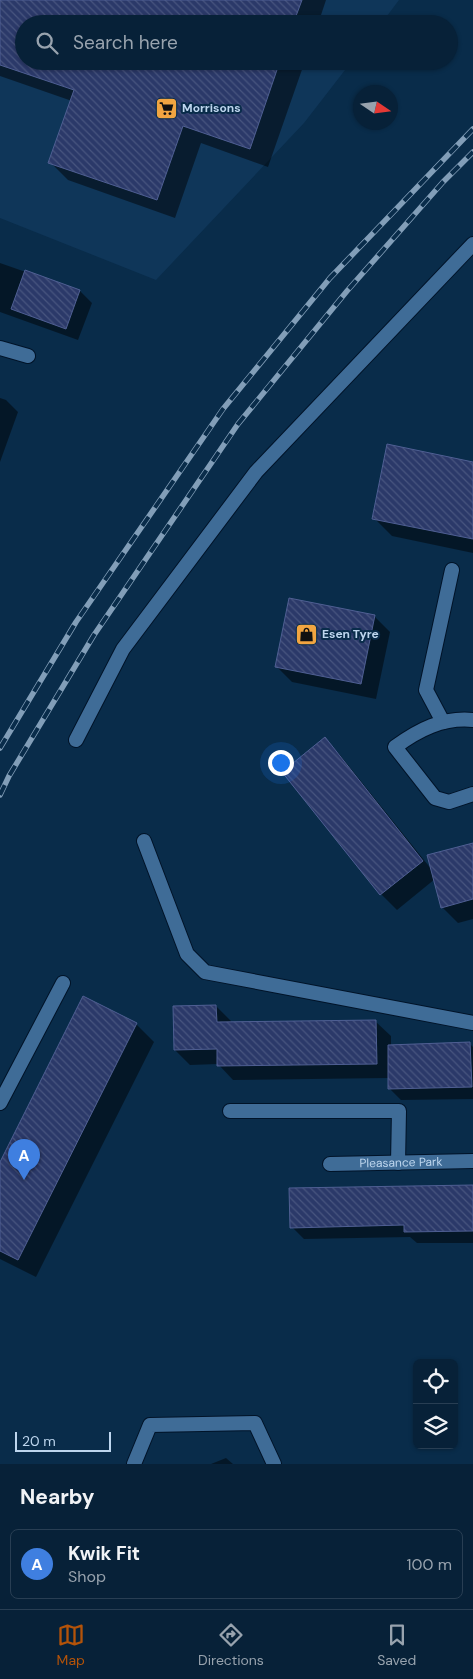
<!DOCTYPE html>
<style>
:root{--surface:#072138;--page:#102940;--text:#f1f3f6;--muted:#98a3ae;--line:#283e53;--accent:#b45309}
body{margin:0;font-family:"DM Sans",sans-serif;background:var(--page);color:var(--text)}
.controls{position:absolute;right:15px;bottom:15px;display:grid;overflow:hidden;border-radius:8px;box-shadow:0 1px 4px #0004}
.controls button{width:45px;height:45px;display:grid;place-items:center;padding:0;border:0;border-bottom:1px solid var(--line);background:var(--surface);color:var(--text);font:25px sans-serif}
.compass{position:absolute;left:353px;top:85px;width:45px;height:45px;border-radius:50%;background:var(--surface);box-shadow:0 1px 4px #0004;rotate:103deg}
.scale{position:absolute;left:15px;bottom:12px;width:96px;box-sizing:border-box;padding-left:5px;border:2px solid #bed6ee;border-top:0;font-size:14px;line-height:18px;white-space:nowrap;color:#bed6ee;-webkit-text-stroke:4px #092c4a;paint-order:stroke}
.you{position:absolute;left:280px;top:762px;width:18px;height:18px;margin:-12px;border:4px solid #fff;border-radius:50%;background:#1a73e8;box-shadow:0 0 0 8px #1a73e833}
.badge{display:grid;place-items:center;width:32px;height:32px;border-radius:50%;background:var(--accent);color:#fff;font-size:16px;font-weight:700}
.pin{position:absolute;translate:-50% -41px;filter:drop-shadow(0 1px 2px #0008)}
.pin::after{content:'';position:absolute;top:26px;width:18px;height:15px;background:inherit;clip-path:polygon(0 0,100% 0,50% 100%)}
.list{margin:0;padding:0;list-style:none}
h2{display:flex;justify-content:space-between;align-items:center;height:65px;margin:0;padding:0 20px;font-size:21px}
h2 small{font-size:16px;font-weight:400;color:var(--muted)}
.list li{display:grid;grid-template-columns:32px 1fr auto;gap:15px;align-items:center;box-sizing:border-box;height:70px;margin:0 10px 10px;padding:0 10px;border:1px solid var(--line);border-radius:8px}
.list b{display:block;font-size:19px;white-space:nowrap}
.list p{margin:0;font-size:16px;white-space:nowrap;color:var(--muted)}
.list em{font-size:16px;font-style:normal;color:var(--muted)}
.icon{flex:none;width:28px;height:28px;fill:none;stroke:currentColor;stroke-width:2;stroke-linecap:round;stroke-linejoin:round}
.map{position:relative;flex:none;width:473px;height:1464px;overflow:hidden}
.search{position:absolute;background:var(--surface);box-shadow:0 1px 4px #0004;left:15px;right:15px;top:15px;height:55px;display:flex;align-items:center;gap:12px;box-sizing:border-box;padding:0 18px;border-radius:28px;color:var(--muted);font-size:19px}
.sheet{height:145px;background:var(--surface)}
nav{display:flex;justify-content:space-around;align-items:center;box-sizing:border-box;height:70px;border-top:1px solid var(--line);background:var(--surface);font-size:14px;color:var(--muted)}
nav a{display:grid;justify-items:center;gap:2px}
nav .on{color:var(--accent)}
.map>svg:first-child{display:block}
.built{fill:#0f3659}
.shadow{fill:#0007}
.building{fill:url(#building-back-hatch);stroke:#4f5f93}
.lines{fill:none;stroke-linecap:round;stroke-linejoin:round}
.service-casing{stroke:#001328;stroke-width:16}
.minor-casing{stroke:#001328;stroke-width:16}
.service{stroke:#3f6c97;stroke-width:14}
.minor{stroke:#3f6c97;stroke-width:14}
.rail-casing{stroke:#829eb8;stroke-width:5.5}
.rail{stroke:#092c4a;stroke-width:4;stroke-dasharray:11;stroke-linecap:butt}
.labels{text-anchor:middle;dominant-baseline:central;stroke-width:4;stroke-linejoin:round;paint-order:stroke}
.poi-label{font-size:12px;font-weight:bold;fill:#bed6ee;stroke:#092c4a;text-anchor:start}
.street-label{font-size:12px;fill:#bed6ee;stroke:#092c4a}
</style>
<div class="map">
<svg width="473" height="1464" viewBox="0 0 473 1464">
<defs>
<pattern id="building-back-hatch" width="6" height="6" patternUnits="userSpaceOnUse" patternTransform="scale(1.25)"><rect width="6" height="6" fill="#2b3969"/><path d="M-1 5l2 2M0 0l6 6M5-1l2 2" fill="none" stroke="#48557f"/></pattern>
</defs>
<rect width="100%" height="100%" fill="#092c4a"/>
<path class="built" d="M 0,0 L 399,0 L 381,24 L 24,24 L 24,61 L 352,61 L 304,123 L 156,280 L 0,218 Z"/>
<path class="shadow" d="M 0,0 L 326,0 L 318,24 L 24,24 L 24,61 L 305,61 L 268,167 L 201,143 L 175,218 L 68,180 L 50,162 L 72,101 L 0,76 Z
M 0,263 L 80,291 L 92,303 L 78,340 L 0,312 Z
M 0,398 L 6,400 L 18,412 L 0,462 Z
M 473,463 L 473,553 L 392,536 L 374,518 Z
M 374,616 L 390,632 L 376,699 L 292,682 L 276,666 Z
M 325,739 L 340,755 L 432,870 L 473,844 L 473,919 L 458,923 L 442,907 L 435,879 L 397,910 L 381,894 L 284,772 Z
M 216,1006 L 231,1021 L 231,1023 L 376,1022 L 391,1036 L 391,1046 L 470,1044 L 473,1047 L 473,1099 L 401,1100 L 390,1089 L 389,1078 L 233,1080 L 218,1064 L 190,1065 L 175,1050 Z
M 136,1024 L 154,1042 L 36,1277 L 0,1259 L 0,1165 Z
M 473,1186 L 473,1243 L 417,1243 L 410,1237 L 304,1239 L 292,1227 Z
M 226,1458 L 233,1464 L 211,1464 Z"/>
<path class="building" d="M 0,0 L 302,0 L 293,24 L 24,24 L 24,61 L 280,61 L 250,149 L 183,126 L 157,200 L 48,163 L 74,90 L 0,65 Z
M 25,270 L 80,290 L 66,329 L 11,309 Z
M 387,444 L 473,462 L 473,539 L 372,519 Z
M 289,598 L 375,615 L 361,684 L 275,667 Z
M 325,737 L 423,861 L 380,895 L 282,772 Z
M 473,843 L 473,899 L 441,908 L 427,855 Z
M 83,996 L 137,1023 L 18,1260 L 0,1251 L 0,1162 Z
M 216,1005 L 217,1022 L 376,1020 L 377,1064 L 217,1066 L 217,1049 L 174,1050 L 173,1006 Z
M 470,1042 L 472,1087 L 388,1089 L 388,1045 Z
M 473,1185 L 473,1231 L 404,1232 L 404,1225 L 290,1228 L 289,1188 Z"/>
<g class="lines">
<defs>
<path id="service" d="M 443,722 L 426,690 L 452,570
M 76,740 L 123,649 L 256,472 L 473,244
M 144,841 L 187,954 L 205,972 L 473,1023
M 0,1103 L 63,983
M 230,1111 L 399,1111 L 398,1163
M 134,1464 L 150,1425 L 255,1423 L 274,1464"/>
<g id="minor">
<path d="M 0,348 L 28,356"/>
<path d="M 473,720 C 443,717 418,730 395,747 L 435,798 L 449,802 L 473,794"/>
<path id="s1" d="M 330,1164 L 473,1161"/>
</g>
</defs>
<use href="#service" class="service-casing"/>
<use href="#minor" class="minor-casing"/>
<use href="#service" class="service"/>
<use href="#minor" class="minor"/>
<defs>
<path id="rail" d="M 0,748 L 76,622 L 223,409 L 330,278 L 473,129
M 0,795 L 9,776 L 94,635 L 238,424 L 347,291 L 443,182 L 473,152"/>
</defs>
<use href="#rail" class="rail-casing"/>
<use href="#rail" class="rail"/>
</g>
<defs>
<symbol id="supermarket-square" viewBox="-11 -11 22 22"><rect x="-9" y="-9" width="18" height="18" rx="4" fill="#f2a541" stroke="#092c4a"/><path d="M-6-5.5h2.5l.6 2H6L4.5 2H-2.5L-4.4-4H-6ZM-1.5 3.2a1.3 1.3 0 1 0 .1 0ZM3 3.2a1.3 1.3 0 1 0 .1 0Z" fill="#111"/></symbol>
<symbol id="shop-square" viewBox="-11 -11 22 22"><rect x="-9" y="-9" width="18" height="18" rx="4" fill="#f2a541" stroke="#092c4a"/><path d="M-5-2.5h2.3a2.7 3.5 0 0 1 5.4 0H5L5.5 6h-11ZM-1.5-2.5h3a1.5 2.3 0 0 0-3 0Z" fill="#111"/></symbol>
</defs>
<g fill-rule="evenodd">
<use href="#supermarket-square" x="154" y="96" width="25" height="25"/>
<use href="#shop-square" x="294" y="622" width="25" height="25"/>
</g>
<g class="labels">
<g class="poi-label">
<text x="182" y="108">Morrisons</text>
<text x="322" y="634">Esen Tyre</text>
</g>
<g class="street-label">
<text stroke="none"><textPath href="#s1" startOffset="71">Pleasance Park</textPath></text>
</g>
</g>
</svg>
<div class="controls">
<button><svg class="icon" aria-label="locate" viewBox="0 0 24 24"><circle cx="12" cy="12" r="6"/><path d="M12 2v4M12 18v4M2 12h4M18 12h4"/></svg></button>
<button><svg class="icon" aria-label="layers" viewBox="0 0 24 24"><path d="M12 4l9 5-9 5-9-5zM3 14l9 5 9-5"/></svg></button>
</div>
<svg class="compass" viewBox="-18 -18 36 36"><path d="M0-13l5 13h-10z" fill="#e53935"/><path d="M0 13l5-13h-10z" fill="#98a3ae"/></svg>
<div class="scale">20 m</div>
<div class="you"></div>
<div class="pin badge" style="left:24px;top:1180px;background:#3f7fe0">A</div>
<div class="search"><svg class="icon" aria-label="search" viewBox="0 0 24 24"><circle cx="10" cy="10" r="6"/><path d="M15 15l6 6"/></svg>Search here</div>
</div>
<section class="sheet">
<h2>Nearby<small></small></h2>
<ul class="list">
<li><span class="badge" style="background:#3f7fe0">A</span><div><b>Kwik Fit</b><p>Shop</p></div><em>100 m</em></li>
</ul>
</section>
<nav>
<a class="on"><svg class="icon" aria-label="map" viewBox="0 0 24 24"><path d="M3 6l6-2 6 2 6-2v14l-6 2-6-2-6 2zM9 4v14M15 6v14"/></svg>Map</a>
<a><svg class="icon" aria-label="directions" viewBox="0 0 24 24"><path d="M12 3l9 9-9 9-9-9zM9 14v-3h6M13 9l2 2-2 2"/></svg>Directions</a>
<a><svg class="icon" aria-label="saved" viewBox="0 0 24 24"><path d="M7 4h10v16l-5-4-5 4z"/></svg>Saved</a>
</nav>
